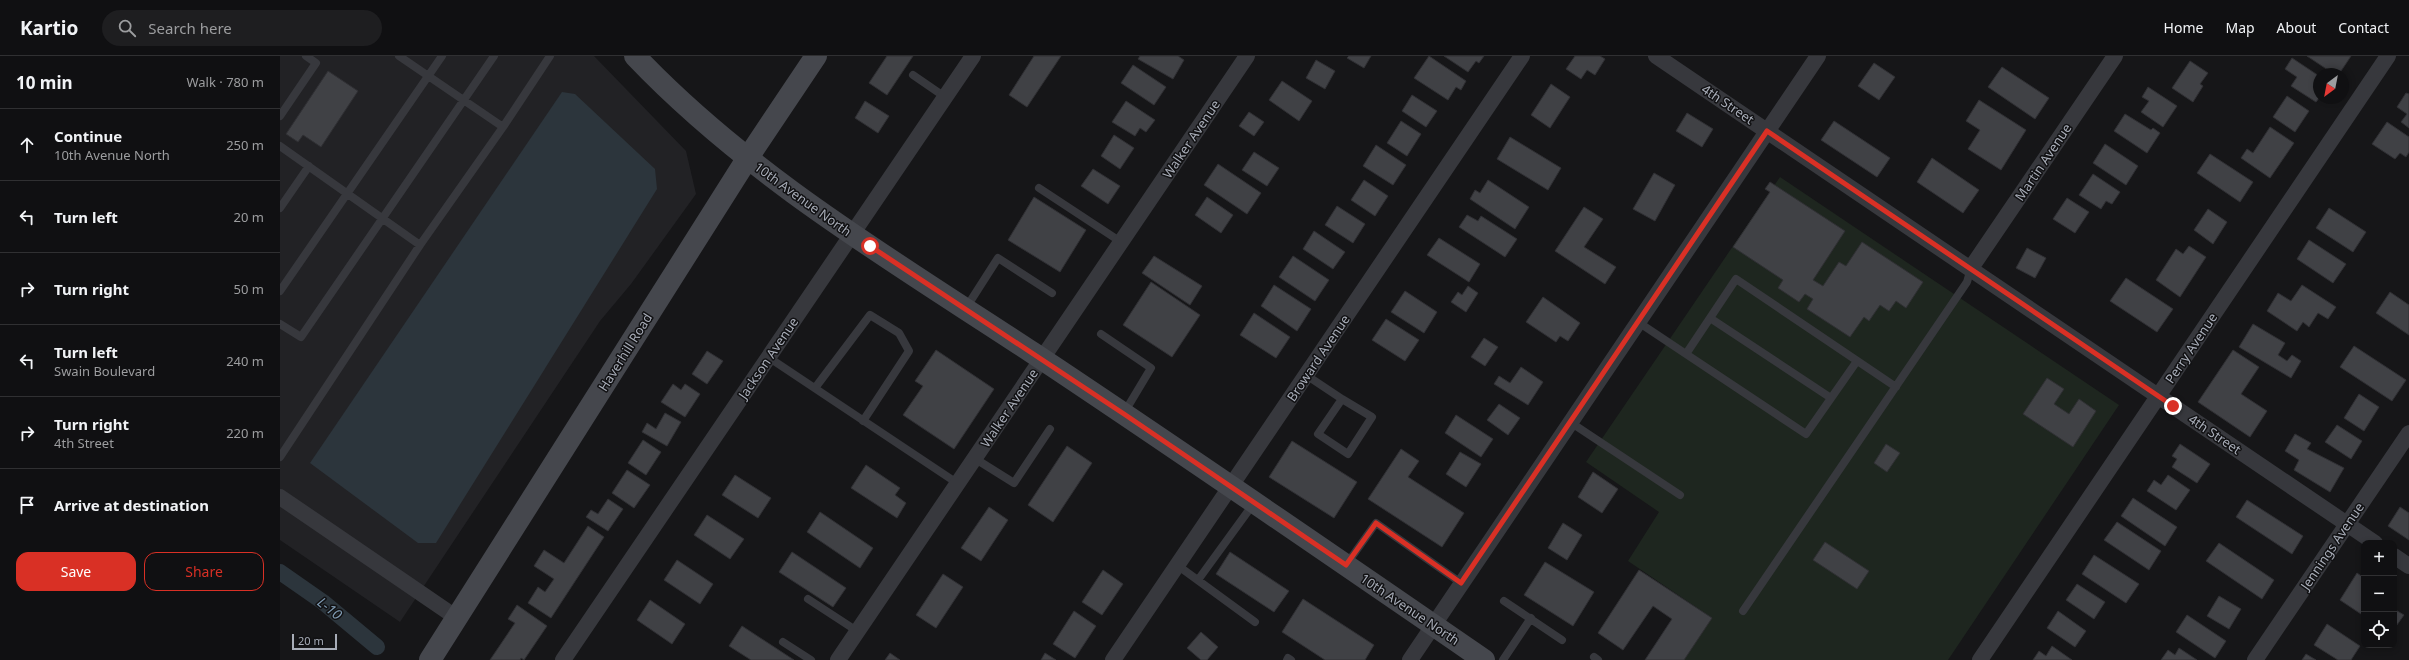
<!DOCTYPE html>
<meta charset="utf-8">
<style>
:root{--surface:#101012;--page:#1e1e20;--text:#f1f3f6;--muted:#9c9d9f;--line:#303032;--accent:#d93025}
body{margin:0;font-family:"Noto Sans",sans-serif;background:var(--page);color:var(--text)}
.controls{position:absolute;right:12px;bottom:12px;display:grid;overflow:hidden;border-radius:8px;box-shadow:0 2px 6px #0003}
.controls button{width:36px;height:36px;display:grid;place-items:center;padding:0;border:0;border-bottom:1px solid var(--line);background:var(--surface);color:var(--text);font:20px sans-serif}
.compass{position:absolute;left:2033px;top:12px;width:36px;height:36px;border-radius:50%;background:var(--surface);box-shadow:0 2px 6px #0003;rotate:212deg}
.scale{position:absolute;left:12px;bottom:10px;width:45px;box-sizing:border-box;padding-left:4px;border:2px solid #a8adb8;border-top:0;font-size:11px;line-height:14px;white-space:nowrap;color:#a8adb8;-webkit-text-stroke:3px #111113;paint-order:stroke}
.stop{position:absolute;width:12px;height:12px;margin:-9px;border:3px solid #d93025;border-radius:50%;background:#fff}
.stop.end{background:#d93025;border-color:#fff;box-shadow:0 1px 4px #0008}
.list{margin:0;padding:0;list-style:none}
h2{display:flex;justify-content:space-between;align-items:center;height:52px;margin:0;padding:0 16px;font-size:17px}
h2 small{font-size:13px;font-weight:400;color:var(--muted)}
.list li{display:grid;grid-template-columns:26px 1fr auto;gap:12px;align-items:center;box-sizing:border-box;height:72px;padding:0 16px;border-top:1px solid var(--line)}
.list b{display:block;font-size:15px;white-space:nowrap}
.list p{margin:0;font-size:13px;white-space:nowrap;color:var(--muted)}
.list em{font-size:13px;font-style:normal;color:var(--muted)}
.actions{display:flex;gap:8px;padding:12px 16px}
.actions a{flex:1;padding:9px 0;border:1px solid var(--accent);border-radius:12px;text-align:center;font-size:14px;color:var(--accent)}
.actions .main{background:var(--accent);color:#fff}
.icon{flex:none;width:22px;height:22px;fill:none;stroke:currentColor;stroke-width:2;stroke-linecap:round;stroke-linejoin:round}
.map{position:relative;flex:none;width:2129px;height:604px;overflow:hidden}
header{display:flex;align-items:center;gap:24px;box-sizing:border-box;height:56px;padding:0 20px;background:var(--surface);border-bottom:1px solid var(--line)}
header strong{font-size:19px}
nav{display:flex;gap:22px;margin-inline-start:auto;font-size:14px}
.search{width:280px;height:36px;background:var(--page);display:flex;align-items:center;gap:10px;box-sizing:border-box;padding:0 14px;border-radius:22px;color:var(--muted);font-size:15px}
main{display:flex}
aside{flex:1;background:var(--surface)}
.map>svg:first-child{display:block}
.built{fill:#222225}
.green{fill:#1e261f}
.water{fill:#2c353c}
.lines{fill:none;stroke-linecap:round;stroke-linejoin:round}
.canal{stroke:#2c353c;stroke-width:16}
.building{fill:#404145;stroke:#303034}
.lane{stroke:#37383d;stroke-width:8}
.street{stroke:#37383d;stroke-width:16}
.secondary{stroke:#45474d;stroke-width:22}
.route{stroke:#d93025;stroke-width:5}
.labels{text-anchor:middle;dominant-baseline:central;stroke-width:3;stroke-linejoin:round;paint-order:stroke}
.street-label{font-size:13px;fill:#a8adb8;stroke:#111113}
.water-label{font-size:14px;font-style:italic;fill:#7f9bb3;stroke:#111113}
</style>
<header>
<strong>Kartio</strong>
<div class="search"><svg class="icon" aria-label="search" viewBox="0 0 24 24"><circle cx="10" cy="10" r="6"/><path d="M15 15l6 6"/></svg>Search here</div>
<nav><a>Home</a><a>Map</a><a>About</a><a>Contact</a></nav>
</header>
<main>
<aside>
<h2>10 min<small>Walk · 780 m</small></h2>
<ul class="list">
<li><svg class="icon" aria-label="ahead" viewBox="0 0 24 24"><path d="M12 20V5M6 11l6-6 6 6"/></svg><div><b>Continue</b><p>10th Avenue North</p></div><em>250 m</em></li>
<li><svg class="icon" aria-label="left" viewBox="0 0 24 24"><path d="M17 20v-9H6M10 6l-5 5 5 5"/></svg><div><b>Turn left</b></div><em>20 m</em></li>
<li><svg class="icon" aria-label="right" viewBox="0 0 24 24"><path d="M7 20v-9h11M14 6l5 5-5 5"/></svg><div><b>Turn right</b></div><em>50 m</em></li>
<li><svg class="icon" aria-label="left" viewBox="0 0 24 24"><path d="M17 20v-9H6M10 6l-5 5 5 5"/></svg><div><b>Turn left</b><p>Swain Boulevard</p></div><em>240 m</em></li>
<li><svg class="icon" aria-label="right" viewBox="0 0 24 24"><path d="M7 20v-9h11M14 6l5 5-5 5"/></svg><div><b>Turn right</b><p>4th Street</p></div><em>220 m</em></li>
<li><svg class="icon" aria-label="arrive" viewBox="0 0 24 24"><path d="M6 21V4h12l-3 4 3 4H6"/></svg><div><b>Arrive at destination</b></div></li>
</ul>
<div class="actions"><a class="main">Save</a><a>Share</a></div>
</aside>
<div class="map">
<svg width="2129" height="604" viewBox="0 0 2129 604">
<rect width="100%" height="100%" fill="#161618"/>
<path class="built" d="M 0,0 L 314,0 L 406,95 L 416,138 L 351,228 L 320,265 L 120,566 L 0,484 Z"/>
<path class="green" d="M 1500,121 L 1839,349 L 1668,604 L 1404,604 L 1432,562 L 1348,505 L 1379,456 L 1306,406 Z"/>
<path class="water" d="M 282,36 L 295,38 L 375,113 L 377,133 L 156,487 L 138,487 L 30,407 Z"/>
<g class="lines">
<path class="canal" d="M 0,516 L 43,546 L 97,591"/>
</g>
<path class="building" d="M 607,0 L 633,0 L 607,39 L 589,27 Z
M 754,0 L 781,0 L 747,51 L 729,39 Z
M 860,0 L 898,0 L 904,4 L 893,23 L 858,3 Z
M 1069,0 L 1091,0 L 1084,12 L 1067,2 Z
M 1149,0 L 1186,25 L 1181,34 L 1176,31 L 1168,44 L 1134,22 Z
M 1164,0 L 1204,0 L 1199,7 L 1196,5 L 1188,16 Z
M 1295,0 L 1320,0 L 1325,3 L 1315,19 L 1307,14 L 1301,23 L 1286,13 Z
M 2027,0 L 2071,0 L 2059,18 L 2054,18 Z
M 2012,2 L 2039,20 L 2039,42 L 2036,46 L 2011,30 L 2017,21 L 2005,13 Z
M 1036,4 L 1055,15 L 1045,33 L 1026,22 Z
M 1910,5 L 1928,17 L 1920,28 L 1923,30 L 1913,46 L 1892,32 Z
M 1594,7 L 1615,21 L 1599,44 L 1578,30 Z
M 853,9 L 886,31 L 874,49 L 841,27 Z
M 1722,11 L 1769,42 L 1755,63 L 1708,31 Z
M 48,15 L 78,35 L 41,91 L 23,79 L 18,86 L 6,78 Z
M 1002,25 L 1032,45 L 1019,65 L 989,44 Z
M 1271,28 L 1290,41 L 1270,72 L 1251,59 Z
M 1868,31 L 1897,50 L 1883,71 L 1861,56 L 1869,45 L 1862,41 Z
M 2126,37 L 2129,38 L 2129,72 L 2121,66 L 2127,58 L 2117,51 Z
M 1132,39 L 1157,55 L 1146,71 L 1122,55 Z
M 2007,40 L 2029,55 L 2015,76 L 1993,61 Z
M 1699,44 L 1746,74 L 1721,114 L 1688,93 L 1700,74 L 1686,65 Z
M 585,45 L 609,60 L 598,77 L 575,62 Z
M 846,45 L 875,64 L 866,76 L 860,72 L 855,80 L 832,66 Z
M 969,56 L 984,66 L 974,80 L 959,70 Z
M 1407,57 L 1433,73 L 1422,91 L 1396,75 Z
M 1845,58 L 1871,74 L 1873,72 L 1880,77 L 1867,97 L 1834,75 Z
M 1121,65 L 1141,78 L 1127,100 L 1107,87 Z
M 1554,65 L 1610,102 L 1597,121 L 1541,84 Z
M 2107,66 L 2129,81 L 2129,96 L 2126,101 L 2120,97 L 2115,103 L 2092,88 Z
M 1990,71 L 2014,87 L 1990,122 L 1961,102 L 1967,93 L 1973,97 Z
M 834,79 L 854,92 L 840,113 L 821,100 Z
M 1230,81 L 1281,112 L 1268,134 L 1217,103 Z
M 1825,88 L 1858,110 L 1846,129 L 1813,107 Z
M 1096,89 L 1126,109 L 1113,129 L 1083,110 Z
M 974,96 L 999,112 L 987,130 L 962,114 Z
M 1930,98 L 1973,126 L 1960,146 L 1917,117 Z
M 1652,102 L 1699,134 L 1683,157 L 1637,126 Z
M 938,108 L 981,137 L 967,158 L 924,129 Z
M 813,113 L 840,130 L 828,148 L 801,130 Z
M 1374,117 L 1395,129 L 1375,165 L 1353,153 Z
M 1813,118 L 1840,136 L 1832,148 L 1826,145 L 1821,153 L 1799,139 Z
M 1084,124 L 1108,140 L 1095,160 L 1071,144 Z
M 1208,124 L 1249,151 L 1235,173 L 1190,143 L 1195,134 L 1200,137 Z
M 1490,126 L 1565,175 L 1533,224 L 1543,230 L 1559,206 L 1566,210 L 1582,186 L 1643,226 L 1626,252 L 1616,245 L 1609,255 L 1600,249 L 1589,265 L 1584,261 L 1570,281 L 1527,253 L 1533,243 L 1525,238 L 1519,246 L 1498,232 L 1503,224 L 1453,191 L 1490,136 L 1485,133 Z
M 754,141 L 806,174 L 780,216 L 728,184 Z
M 927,141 L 953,159 L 941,177 L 915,159 Z
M 1787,142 L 1809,156 L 1795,177 L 1773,163 Z
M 1057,150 L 1085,168 L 1073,187 L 1045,169 Z
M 1304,151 L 1323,163 L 1304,191 L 1336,211 L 1325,228 L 1275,195 Z
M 2049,152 L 2086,176 L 2073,196 L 2036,172 Z
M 1928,153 L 1947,166 L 1933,188 L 1914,174 Z
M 1187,159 L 1198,165 L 1201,160 L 1237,183 L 1225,201 L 1179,171 Z
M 1034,175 L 1065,196 L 1053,213 L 1023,193 Z
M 1159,182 L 1200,208 L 1189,226 L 1147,199 Z
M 2029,184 L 2066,208 L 2053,227 L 2017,203 Z
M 1909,190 L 1926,201 L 1900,241 L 1876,224 L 1896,193 L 1903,198 Z
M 1747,192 L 1766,202 L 1755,222 L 1736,212 Z
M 874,200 L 922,230 L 910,249 L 862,217 Z
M 1013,200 L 1049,224 L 1035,245 L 999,221 Z
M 1846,222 L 1893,253 L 1877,276 L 1830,245 Z
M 871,226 L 920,259 L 892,301 L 843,269 Z
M 994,229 L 1031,253 L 1017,275 L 981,250 Z
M 2022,229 L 2056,251 L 2048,263 L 2038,257 L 2029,271 L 2023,266 L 2017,275 L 1987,255 L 1998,237 L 2011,245 Z
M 1188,230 L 1198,237 L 1186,256 L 1171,246 L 1178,236 L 1182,239 Z
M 1125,235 L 1157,256 L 1144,277 L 1111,256 Z
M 2110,236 L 2129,249 L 2129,279 L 2096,257 Z
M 1263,241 L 1300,267 L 1288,285 L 1280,280 L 1276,286 L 1246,266 Z
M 974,257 L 1010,281 L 996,302 L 960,279 Z
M 1106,263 L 1139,284 L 1125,305 L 1092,284 Z
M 1973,268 L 2005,287 L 1998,299 L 2007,305 L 2012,299 L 2021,305 L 2011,322 L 1959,291 Z
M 1204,282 L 1218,291 L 1205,310 L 1191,301 Z
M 2074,290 L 2126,324 L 2112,345 L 2060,311 Z
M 656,294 L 714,333 L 674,393 L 623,359 L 643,330 L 635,325 Z
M 1953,294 L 1979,311 L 1961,338 L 1987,355 L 1970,381 L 1918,346 Z
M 427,295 L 443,305 L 427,328 L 412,318 Z
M 1241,311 L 1263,326 L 1248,349 L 1214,328 L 1219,320 L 1230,327 Z
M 1767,322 L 1784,333 L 1774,348 L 1789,358 L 1799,343 L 1816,355 L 1793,391 L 1743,358 Z
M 393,328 L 401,334 L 405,328 L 420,338 L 405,361 L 381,346 Z
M 2079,338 L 2099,351 L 2084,375 L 2064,362 Z
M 1219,348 L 1240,362 L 1228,379 L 1207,364 Z
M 385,357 L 401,366 L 387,390 L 362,376 L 367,367 L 376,373 Z
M 1176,359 L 1213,383 L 1201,401 L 1165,377 Z
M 2057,369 L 2082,385 L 2071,403 L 2045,386 Z
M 2015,378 L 2031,387 L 2027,393 L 2064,412 L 2050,436 L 2014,414 L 2019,404 L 2005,395 Z
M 363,384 L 381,396 L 366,419 L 348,407 Z
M 1012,385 L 1077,426 L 1054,462 L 989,421 Z
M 1606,388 L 1620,397 L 1607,416 L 1594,407 Z
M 1900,388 L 1930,408 L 1917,427 L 1892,411 L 1897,403 L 1892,400 Z
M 787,390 L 812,407 L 773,466 L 748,449 Z
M 1121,393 L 1139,405 L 1128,421 L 1184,457 L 1162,491 L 1088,443 Z
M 1180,396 L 1201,408 L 1186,431 L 1166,418 Z
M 586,409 L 620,432 L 615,439 L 626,447 L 617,462 L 571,432 Z
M 347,414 L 370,429 L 354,452 L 332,437 Z
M 1313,416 L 1338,433 L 1322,457 L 1298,441 Z
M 455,419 L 491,442 L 478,462 L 442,439 Z
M 1888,419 L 1910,434 L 1896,454 L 1867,435 L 1874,424 L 1881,429 Z
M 1853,442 L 1897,471 L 1885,490 L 1841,460 Z
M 328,443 L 343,453 L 328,475 L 306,461 L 311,454 L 318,458 Z
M 1967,444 L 2023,480 L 2012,498 L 1956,461 Z
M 709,451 L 728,464 L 701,505 L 681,492 Z
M 2120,451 L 2129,457 L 2129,484 L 2108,470 Z
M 540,456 L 593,492 L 580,512 L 527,476 Z
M 427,459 L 464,483 L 450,503 L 414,479 Z
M 1837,466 L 1881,495 L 1869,514 L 1824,484 Z
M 1283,467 L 1302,479 L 1287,504 L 1268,492 Z
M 308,470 L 324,481 L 271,562 L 248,547 L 258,531 L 265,536 L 274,523 L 254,510 L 264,494 L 284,507 Z
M 1545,486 L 1589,515 L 1577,533 L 1533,504 Z
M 1939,487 L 1994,524 L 1982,543 L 1926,505 Z
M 512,496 L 566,532 L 553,551 L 499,516 Z
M 950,496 L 1009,535 L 994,556 L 936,518 Z
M 1814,499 L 1859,528 L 1846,547 L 1802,518 Z
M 397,504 L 433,528 L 420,548 L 384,524 Z
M 1265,506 L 1314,536 L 1293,570 L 1244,539 Z
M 823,514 L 843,528 L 822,559 L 802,546 Z
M 1359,514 L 1432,562 L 1404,604 L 1365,604 L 1392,563 L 1373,550 L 1343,594 L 1318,577 Z
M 2077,517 L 2084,522 L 2084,560 L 2060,544 Z
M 663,518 L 683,531 L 656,572 L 636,559 Z
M 1797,528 L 1825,546 L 1814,563 L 1786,544 Z
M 1939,540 L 1961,553 L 1949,573 L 1927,560 Z
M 1023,543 L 1094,589 L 1085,604 L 1045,604 L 1002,576 Z
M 370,544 L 405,568 L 392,588 L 357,564 Z
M 237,549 L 267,570 L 244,604 L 241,602 L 240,604 L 210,604 L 235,567 L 228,563 Z
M 2114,553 L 2124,559 L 2114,573 Z
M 794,555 L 816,570 L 795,602 L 773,588 Z
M 1778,555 L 1806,575 L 1795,591 L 1767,572 Z
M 1907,559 L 1946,585 L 1935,602 L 1896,576 Z
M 2047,568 L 2080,590 L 2071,604 L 2058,604 L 2034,589 Z
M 462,570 L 514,604 L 471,604 L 449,590 Z
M 921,576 L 938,591 L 927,604 L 921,604 L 907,592 Z
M 1772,590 L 1792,604 L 1753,604 L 1759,595 L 1766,600 Z
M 1899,592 L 1917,604 L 1881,604 L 1888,594 L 1895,599 Z
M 610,597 L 620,604 L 605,604 Z
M 765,597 L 776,604 L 761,604 Z
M 2026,598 L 2036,604 L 2022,604 Z"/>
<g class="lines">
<path class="lane" d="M 119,0 L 223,71
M 633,19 L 665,41
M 0,60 L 36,7 L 26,0
M 0,90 L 140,189 L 223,71 L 270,0
M 759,132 L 841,186
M 0,152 L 29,110
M 0,235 L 162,0
M 686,252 L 718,202 L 772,237
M 1430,262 L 1551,342
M 1358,266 L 1406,298 L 1456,223 L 1616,331
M 0,268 L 21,281 L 214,0
M 821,278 L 871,312 L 844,357
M 1406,298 L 1526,378 L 1577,305
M 488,301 L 677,427
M 1026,319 L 1062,343 L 1038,378 L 1068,398 L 1092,361 L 1062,343
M 535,332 L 590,259 L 619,277 L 629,295 L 583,365
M 1290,366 L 1400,439
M 0,401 L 140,189
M 694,402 L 734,427 L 770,373
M 897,509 L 975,566
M 1066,509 L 1096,467 L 1181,527
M 918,524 L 974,447
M 528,543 L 577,575
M 1224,545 L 1282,584
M 1463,555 L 1687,226 L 1691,212
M 503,586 L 531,604
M 1314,601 L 1318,604
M 1007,604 L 1008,602 L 1011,604
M 1223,604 L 1251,562"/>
<path class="street" d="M 1376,0 L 2095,487
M 1691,212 L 1835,0
M 0,441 L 177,562
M 2114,500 L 2129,510
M 283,604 L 693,0
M 558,604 L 967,0
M 833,604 L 1242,0
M 1130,604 L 1538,0
M 1700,604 L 2108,0
M 1975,604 L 2129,377"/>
<path class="secondary" d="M 355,0 C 470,121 615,206 753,297 C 905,398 1054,501 1204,604
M 150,604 L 467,103 L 536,0"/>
</g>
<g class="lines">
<path class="route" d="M 590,190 L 844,358 L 1066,509 L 1096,467 L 1181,527 L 1487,75 L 1893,350"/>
</g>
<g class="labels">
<g class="street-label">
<text transform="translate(1448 48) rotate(34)">4th Street</text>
<text transform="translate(911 83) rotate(-56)">Walker Avenue</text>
<text transform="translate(1763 106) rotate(-56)">Martin Avenue</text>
<text transform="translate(523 143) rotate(36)">10th Avenue North</text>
<text transform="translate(1911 292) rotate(-56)">Perry Avenue</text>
<text transform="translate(345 296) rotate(-58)">Haverhill Road</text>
<text transform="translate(488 302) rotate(-56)">Jackson Avenue</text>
<text transform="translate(1038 302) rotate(-56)">Broward Avenue</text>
<text transform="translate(729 352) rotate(-56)">Walker Avenue</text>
<text transform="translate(1935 378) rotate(34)">4th Street</text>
<text transform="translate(2052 490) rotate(-56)">Jennings Avenue</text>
<text transform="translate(1130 553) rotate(34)">10th Avenue North</text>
</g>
<g class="water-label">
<text transform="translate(50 552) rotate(38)">L-10</text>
</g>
</g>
</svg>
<div class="controls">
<button>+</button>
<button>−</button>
<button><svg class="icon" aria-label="locate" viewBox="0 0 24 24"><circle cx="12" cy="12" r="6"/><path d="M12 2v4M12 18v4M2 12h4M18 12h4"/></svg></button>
</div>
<svg class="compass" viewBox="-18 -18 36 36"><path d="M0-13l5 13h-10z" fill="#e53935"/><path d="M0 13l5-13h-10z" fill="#9c9d9f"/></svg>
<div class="scale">20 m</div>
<div class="stop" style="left:590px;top:190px"></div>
<div class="stop end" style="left:1893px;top:350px"></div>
</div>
</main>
